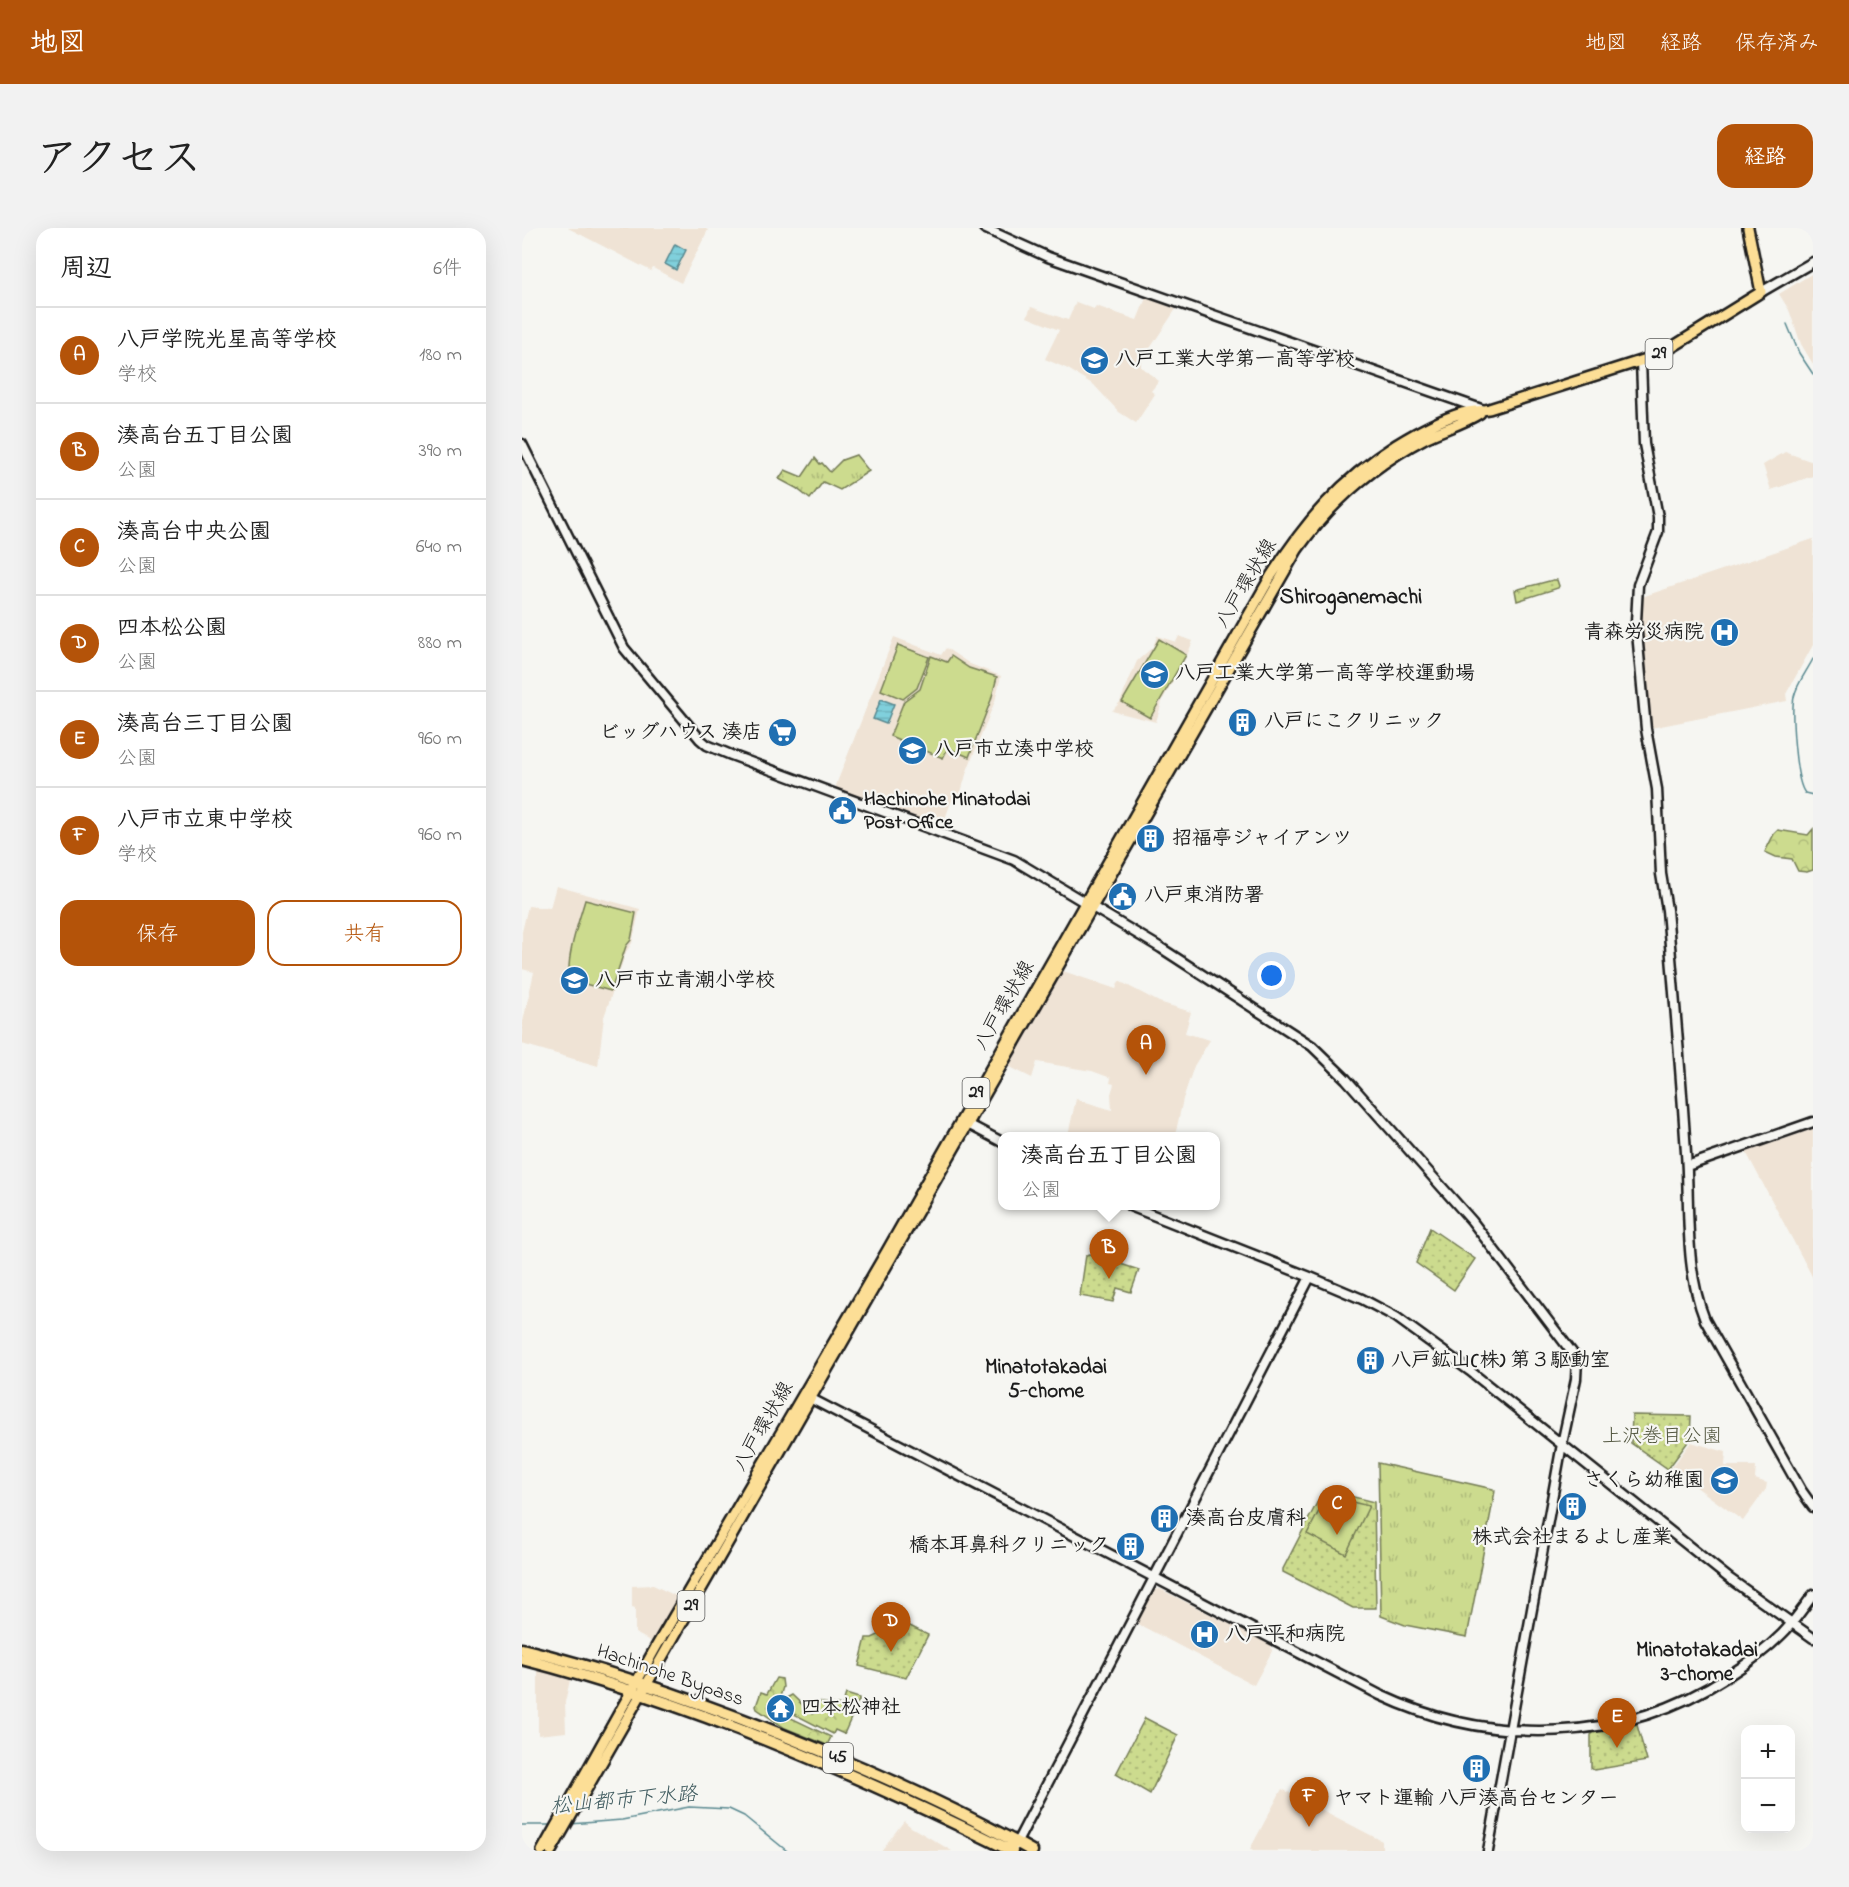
<!DOCTYPE html>
<html lang="ja">
<meta charset="utf-8">
<style>
:root{--surface:#fff;--page:#f2f2f2;--text:#222;--muted:#767676;--line:#e0e0e0;--accent:#b45309}
body{margin:0;font-family:"Indie Flower","Klee One",sans-serif;background:var(--page);color:var(--text)}
.controls{position:absolute;right:18px;bottom:18px;display:grid;overflow:hidden;border-radius:12px;box-shadow:0 6px 24px #0002}
.controls button{width:54px;height:54px;display:grid;place-items:center;padding:0;border:0;border-bottom:2px solid var(--line);background:var(--surface);color:var(--text);font:30px sans-serif}
.you{position:absolute;left:750px;top:748px;width:21px;height:21px;margin:-15px;border:4px solid #fff;border-radius:50%;background:#1a73e8;box-shadow:0 0 0 9px #1a73e833}
.badge{display:grid;place-items:center;width:39px;height:39px;border-radius:50%;background:var(--accent);color:#fff;font-size:20px;font-weight:700}
.pin{position:absolute;translate:-50% -50px;filter:drop-shadow(0 2px 3px #0008)}
.pin::after{content:'';position:absolute;top:32px;width:21px;height:18px;background:inherit;clip-path:polygon(0 0,100% 0,50% 100%)}
.popup{position:absolute;left:476px;top:904px;width:222px;height:78px;box-sizing:border-box;display:grid;place-content:center;border-radius:12px;background:var(--surface);filter:drop-shadow(0 2px 4px #0005);font-size:20px;white-space:nowrap;color:var(--muted)}
.popup b{font-size:22px;color:var(--text)}
.popup::after{content:'';position:absolute;left:50%;top:100%;margin-left:-12px;border:12px solid transparent;border-top-color:var(--surface)}
.list{margin:0;padding:0;list-style:none}
h2{display:flex;justify-content:space-between;align-items:center;height:78px;margin:0;padding:0 24px;font-size:26px}
h2 small{font-size:20px;font-weight:400;color:var(--muted)}
.list li{display:grid;grid-template-columns:39px 1fr auto;gap:18px;align-items:center;box-sizing:border-box;height:96px;padding:0 24px;border-top:2px solid var(--line)}
.list b{display:block;font-size:22px;white-space:nowrap}
.list p{margin:0;font-size:20px;white-space:nowrap;color:var(--muted)}
.list em{font-size:20px;font-style:normal;color:var(--muted)}
.actions{display:flex;gap:12px;padding:18px 24px}
.actions a{flex:1;padding:14px 0;border:2px solid var(--accent);border-radius:18px;text-align:center;font-size:21px;color:var(--accent)}
.actions .main{background:var(--accent);color:#fff}
.map{position:relative;flex:none;width:1291px;height:1623px;overflow:hidden;border-radius:18px}
header{display:flex;align-items:center;gap:36px;box-sizing:border-box;height:84px;padding:0 30px;background:var(--accent);color:#fff}
header strong{font-size:28px}
nav{display:flex;gap:33px;margin-inline-start:auto;font-size:21px}
.intro{display:flex;align-items:center;justify-content:space-between;box-sizing:border-box;height:144px;padding:0 36px}
h1{margin:0;font-size:42px}
.button{padding:15px 27px;border-radius:18px;background:var(--accent);color:#fff;font-size:21px;font-weight:700}
main{display:flex;gap:36px;padding:0 36px}
aside{flex:1;background:var(--surface);border-radius:18px;box-shadow:0 6px 24px #0002}
.map>svg:first-child{display:block}
.built{fill:#efe3d5}
.grass{fill:url(#grass-tufts);stroke:#747c55;stroke-width:1.5}
.forest{fill:url(#forest-crowns);stroke:#747c55;stroke-width:1.5}
.park{fill:url(#park-dots);stroke:#747c55;stroke-width:1.5}
.garden{fill:#ccdb8e;stroke:#747c55;stroke-width:1.5}
.water{fill:url(#water-rules);stroke:#58888f;stroke-width:1.5}
.lines{fill:none;stroke-linecap:round;stroke-linejoin:round}
.stream{stroke:#58888f;stroke-width:1.5}
.secondary-casing{stroke:#1c1c1c;stroke-width:13}
.primary-casing{stroke:#1c1c1c;stroke-width:14}
.highway-casing{stroke:#1c1c1c;stroke-width:15}
.secondary{stroke:#f6f6f2;stroke-width:8}
.primary{stroke:#fcde96;stroke-width:9}
.highway{stroke:#fcde96;stroke-width:10}
.labels{text-anchor:middle;dominant-baseline:central;stroke-width:4.5;stroke-linejoin:round;paint-order:stroke}
.shield{fill:#f6f6f2;stroke:#5d5d5c;stroke-width:1.5}
.shield-label{font-size:18px;font-weight:bold;fill:#1c1c1c}
.poi-label{font-size:20px;font-weight:bold;fill:#1c1c1c;stroke:#f6f6f2;text-anchor:start}
.street-label{font-size:20px;fill:#1c1c1c;stroke:#f6f6f2}
.park-label{font-size:20px;fill:#51553e;stroke:#f6f6f2}
.neighbourhood-label{font-size:21px;font-weight:bold;fill:#1c1c1c;stroke:#f6f6f2}
.water-label{font-size:21px;font-style:italic;fill:#3f5b5f;stroke:#f6f6f2}
.quarter-label{font-size:22px;font-weight:bold;fill:#1c1c1c;stroke:#f6f6f2}
</style>
<header>
<strong>地図</strong>
<nav><a>地図</a><a>経路</a><a>保存済み</a></nav>
</header>
<div class="intro"><h1>アクセス</h1><a class="button">経路</a></div>
<main>
<aside>
<h2>周辺<small>6件</small></h2>
<ul class="list">
<li><span class="badge">A</span><div><b>八戸学院光星高等学校</b><p>学校</p></div><em>180 m</em></li>
<li><span class="badge">B</span><div><b>湊高台五丁目公園</b><p>公園</p></div><em>390 m</em></li>
<li><span class="badge">C</span><div><b>湊高台中央公園</b><p>公園</p></div><em>640 m</em></li>
<li><span class="badge">D</span><div><b>四本松公園</b><p>公園</p></div><em>880 m</em></li>
<li><span class="badge">E</span><div><b>湊高台三丁目公園</b><p>公園</p></div><em>960 m</em></li>
<li><span class="badge">F</span><div><b>八戸市立東中学校</b><p>学校</p></div><em>960 m</em></li>
</ul>
<div class="actions"><a class="main">保存</a><a>共有</a></div>
</aside>
<div class="map">
<svg width="1291" height="1623" viewBox="0 0 1291 1623">
<defs>
<pattern id="grass-tufts" width="24" height="20" patternUnits="userSpaceOnUse" patternTransform="scale(1.5)"><rect width="24" height="20" fill="#ccdb8e"/><path d="M3 7l-1-3M5 7V3M7 7l1-3M15 17l-1-3M17 17v-4M19 17l1-3" fill="none" stroke="#afbb7a"/></pattern>
<pattern id="forest-crowns" width="20" height="18" patternUnits="userSpaceOnUse" patternTransform="scale(1.5)"><rect width="20" height="18" fill="#ccdb8e"/><path d="M2 6a3 3 0 1 1 6 0M12 15a3 3 0 1 1 6 0" fill="none" stroke="#afbb7a"/></pattern>
<pattern id="park-dots" width="8" height="8" patternUnits="userSpaceOnUse" patternTransform="scale(1.5)"><rect width="8" height="8" fill="#ccdb8e"/><path d="M2 2h.1M6 6h.1" fill="none" stroke="#afbb7a" stroke-width="1.8" stroke-linecap="round"/></pattern>
<pattern id="water-rules" width="6" height="5" patternUnits="userSpaceOnUse" patternTransform="scale(1.5)"><rect width="6" height="5" fill="#80d0dc"/><path d="M0 2.5h6" fill="none" stroke="#6eb2bc"/></pattern>
</defs>
<rect width="100%" height="100%" fill="#f6f6f2"/>
<filter id="ink" filterUnits="userSpaceOnUse"><feTurbulence type="fractalNoise" baseFrequency=".0167" numOctaves="2"/><feDisplacementMap in="SourceGraphic" scale="12" xChannelSelector="R" yChannelSelector="G"/><feConvolveMatrix kernelMatrix="1 2 1 2 8 2 1 2 1" color-interpolation-filters="sRGB"/></filter>
<g filter="url(#ink)">
<path class="built" d="M 46,0 L 182,0 L 186,2 L 159,55 L 131,40 L 129,43 Z
M 1291,45 L 1291,136 L 1279,116 L 1267,82 L 1257,66 Z
M 624,70 L 654,81 L 619,134 L 619,139 L 637,153 L 629,163 L 633,166 L 614,195 L 597,184 L 572,157 L 546,141 L 523,131 L 537,102 L 505,89 L 509,79 L 546,92 L 554,74 L 572,81 L 574,78 L 615,92 Z
M 1263,224 L 1291,234 L 1291,248 L 1249,262 L 1241,237 Z
M 1291,311 L 1291,417 L 1264,466 L 1265,473 L 1124,501 L 1114,371 Z
M 635,408 L 654,414 L 657,408 L 671,413 L 666,425 L 641,471 L 634,494 L 590,483 L 598,474 L 615,433 L 631,419 Z
M 372,409 L 419,427 L 424,420 L 448,436 L 479,448 L 473,473 L 445,543 L 438,568 L 429,574 L 419,602 L 315,563 L 314,557 Z
M 34,658 L 118,681 L 110,715 L 104,724 L 82,789 L 76,838 L 0,816 L 0,798 L 12,744 L 0,741 L 0,704 L 6,678 L 28,680 Z
M 535,741 L 594,761 L 597,753 L 637,774 L 669,784 L 663,805 L 688,812 L 672,838 L 661,871 L 653,908 L 531,908 L 531,906 L 546,907 L 554,871 L 590,882 L 589,866 L 592,856 L 588,855 L 589,850 L 570,843 L 515,834 L 510,850 L 480,835 Z
M 1291,901 L 1291,1050 L 1224,924 Z
M 1169,1214 L 1204,1224 L 1203,1238 L 1234,1238 L 1233,1251 L 1245,1255 L 1244,1261 L 1221,1293 L 1151,1242 L 1150,1239 Z
M 131,1357 L 156,1369 L 130,1414 L 113,1405 L 113,1380 L 110,1379 L 110,1358 Z
M 638,1361 L 749,1417 L 750,1423 L 732,1457 L 616,1396 L 615,1393 L 632,1362 Z
M 16,1442 L 48,1452 L 43,1474 L 44,1504 L 16,1507 Z
M 760,1561 L 860,1613 L 860,1623 L 731,1623 L 728,1621 Z
M 382,1593 L 389,1599 L 430,1623 L 359,1623 Z"/>
<path class="grass" d="M 334,227 L 347,243 L 318,262 L 301,254 L 288,271 L 274,260 L 257,251 L 263,242 L 280,249 L 293,230 L 298,236 L 300,235 L 308,244 L 320,232 Z
M 856,1235 L 971,1261 L 973,1263 L 945,1409 L 883,1397 L 859,1388 Z"/>
<path class="forest" d="M 1291,601 L 1291,642 L 1285,644 L 1276,643 L 1270,631 L 1254,629 L 1243,624 L 1252,606 L 1256,602 L 1286,607 Z
M 254,1450 L 260,1451 L 261,1459 L 257,1472 L 249,1472 L 246,1479 L 309,1509 L 305,1517 L 263,1500 L 235,1481 L 234,1478 L 239,1464 L 245,1466 Z
M 324,1466 L 337,1470 L 337,1472 L 322,1506 L 313,1502 L 311,1506 L 268,1484 L 259,1473 L 270,1467 L 290,1486 L 294,1484 L 292,1479 L 296,1474 L 320,1478 Z"/>
<path class="park" d="M 1031,352 L 1035,352 L 1037,358 L 1036,360 L 995,373 L 993,362 Z
M 908,1000 L 953,1031 L 932,1062 L 894,1035 Z
M 568,1026 L 617,1042 L 609,1064 L 595,1060 L 591,1074 L 558,1068 L 564,1027 Z
M 1110,1187 L 1169,1188 L 1168,1211 L 1146,1241 L 1109,1215 Z
M 804,1262 L 852,1274 L 854,1380 L 831,1380 L 761,1344 L 761,1341 L 801,1263 Z
M 382,1395 L 406,1407 L 384,1450 L 337,1438 L 344,1410 L 350,1410 Z
M 623,1490 L 656,1507 L 628,1566 L 594,1546 Z
M 1112,1496 L 1115,1497 L 1125,1533 L 1072,1542 L 1069,1540 L 1069,1507 L 1072,1504 Z"/>
<path class="garden" d="M 637,411 L 664,427 L 628,490 L 600,474 Z
M 376,417 L 407,429 L 395,460 L 381,471 L 359,462 Z
M 409,428 L 425,434 L 429,428 L 447,440 L 475,449 L 469,472 L 447,529 L 426,520 L 421,530 L 368,508 L 382,473 L 398,461 Z
M 63,672 L 114,685 L 109,712 L 104,718 L 89,763 L 48,752 C 43,731 57,693 63,672 Z
M 805,1268 L 847,1278 L 824,1326 L 785,1306 Z"/>
<path class="water" d="M 153,16 L 164,22 L 154,42 L 143,36 Z
M 359,471 L 372,476 L 364,496 L 351,491 Z"/>
<g class="lines">
<path class="stream" d="M 1265,96 L 1277,125 L 1291,146
M 1291,431 C 1285,443 1275,455 1272,469 C 1269,485 1273,553 1283,565 L 1291,567
M 48,1596 L 100,1592 L 167,1579 L 207,1581 L 222,1588 L 265,1623
M 0,1597 L 31,1597"/>
<defs>
<path id="secondary" d="M 462,0 L 526,29 L 962,182
M 1239,64 L 1291,34
M 1119,133 L 1122,216 L 1136,289 L 1136,304 L 1116,357 L 1114,394 L 1124,501 L 1135,561 L 1139,646 L 1145,682 C 1152,763 1159,844 1164,925 C 1168,980 1162,1040 1183,1092 L 1279,1262 L 1291,1279
M 0,216 L 102,420 L 178,511 L 185,517 L 209,527 L 492,632 L 639,720 L 790,818 L 824,851 L 950,993 L 1055,1131 L 1054,1151 L 1040,1216 L 966,1623
M 442,894 L 480,914
M 1165,938 L 1291,894
M 608,978 L 788,1049 L 840,1071 L 874,1089 L 948,1143 L 1208,1351 L 1291,1410
M 284,1168 L 858,1467 C 969,1519 1102,1516 1206,1448 C 1225,1436 1244,1422 1260,1406 C 1272,1394 1281,1380 1291,1367
M 493,1618 L 788,1049"/>
<path id="primary" d="M 20,1623 L 134,1419 L 365,1023 L 749,348 C 784,293 819,252 874,217 C 895,204 917,192 940,185 C 949,183 959,183 967,181 L 1134,128 L 1152,118 L 1239,64 L 1226,0
M 29,1623 L 775,322 C 808,275 852,237 903,210 C 921,201 941,196 958,185"/>
<path id="highway" d="M 0,1421 C 99,1445 195,1480 288,1518 C 364,1549 439,1583 510,1623
M 0,1431 C 171,1475 332,1545 490,1623"/>
</defs>
<use href="#secondary" class="secondary-casing"/>
<use href="#primary" class="primary-casing"/>
<use href="#highway" class="highway-casing"/>
<use href="#secondary" class="secondary"/>
<use href="#primary" class="primary"/>
<use href="#highway" class="highway"/>
</g>
</g>
<defs>
<symbol id="school-disc" viewBox="-11 -11 22 22"><circle r="9.5" fill="#1f6fb2" stroke="#f6f6f2"/><path d="M0-5L7-2L0 1L-7-2ZM-4 1L0 2.5L4 1V4Q0 6-4 4Z" fill="#fff"/></symbol>
<symbol id="hospital-disc" viewBox="-11 -11 22 22"><circle r="9.5" fill="#1f6fb2" stroke="#f6f6f2"/><path d="M-5-5h3v3.5h4V-5h3V5h-3V1.5h-4V5h-3Z" fill="#fff"/></symbol>
<symbol id="building-disc" viewBox="-11 -11 22 22"><circle r="9.5" fill="#1f6fb2" stroke="#f6f6f2"/><path d="M-4-6H4V6H1V3H-1V6H-4ZM-2.5-4.3h1.7v1.8h-1.7ZM.8-4.3h1.7v1.8H.8ZM-2.5-1h1.7V.8h-1.7ZM.8-1h1.7V.8H.8Z" fill="#fff"/></symbol>
<symbol id="supermarket-disc" viewBox="-11 -11 22 22"><circle r="9.5" fill="#1f6fb2" stroke="#f6f6f2"/><path d="M-6-5.5h2.5l.6 2H6L4.5 2H-2.5L-4.4-4H-6ZM-1.5 3.2a1.3 1.3 0 1 0 .1 0ZM3 3.2a1.3 1.3 0 1 0 .1 0Z" fill="#fff"/></symbol>
<symbol id="civic-disc" viewBox="-11 -11 22 22"><circle r="9.5" fill="#1f6fb2" stroke="#f6f6f2"/><path d="M-.6-6.5H3V-4.5H.6V-3L4-1V1h2V6H-6V1h2V-1L-.6-3ZM-1.2 2.5V6h2.4V2.5Z" fill="#fff"/></symbol>
<symbol id="temple-disc" viewBox="-11 -11 22 22"><circle r="9.5" fill="#1f6fb2" stroke="#f6f6f2"/><path d="M0-6L5-2H3V0L6.5 2.5H4V6H1.5V3h-3V6H-4V2.5H-6.5L-3 0V-2H-5Z" fill="#fff"/></symbol>
</defs>
<g fill-rule="evenodd">
<use href="#school-disc" x="556" y="116" width="33" height="33"/>
<use href="#hospital-disc" x="1186" y="388" width="33" height="33"/>
<use href="#school-disc" x="616" y="430" width="33" height="33"/>
<use href="#building-disc" x="704" y="478" width="33" height="33"/>
<use href="#supermarket-disc" x="244" y="488" width="33" height="33"/>
<use href="#school-disc" x="374" y="506" width="33" height="33"/>
<use href="#civic-disc" x="304" y="566" width="33" height="33"/>
<use href="#building-disc" x="612" y="594" width="33" height="33"/>
<use href="#civic-disc" x="584" y="652" width="33" height="33"/>
<use href="#school-disc" x="36" y="736" width="33" height="33"/>
<use href="#building-disc" x="832" y="1116" width="33" height="33"/>
<use href="#school-disc" x="1186" y="1236" width="33" height="33"/>
<use href="#building-disc" x="1034" y="1262" width="33" height="33"/>
<use href="#building-disc" x="626" y="1274" width="33" height="33"/>
<use href="#building-disc" x="592" y="1302" width="33" height="33"/>
<use href="#hospital-disc" x="666" y="1390" width="33" height="33"/>
<use href="#temple-disc" x="242" y="1464" width="33" height="33"/>
<use href="#building-disc" x="938" y="1524" width="33" height="33"/>
</g>
<g class="labels">
<g class="shield">
<rect x="1123.5" y="111" width="27" height="30" rx="4.5"/>
<rect x="440.5" y="850" width="27" height="30" rx="4.5"/>
<rect x="155.5" y="1363" width="27" height="30" rx="4.5"/>
<rect x="301" y="1515" width="30" height="30" rx="4.5"/>
</g>
<g class="shield-label">
<text x="1137" y="126">29</text>
<text x="454" y="865">29</text>
<text x="169" y="1378">29</text>
<text x="316" y="1530">45</text>
</g>
<g class="poi-label">
<text x="593" y="132">八戸工業大学第一高等学校</text>
<text x="1182" y="405" text-anchor="end">青森労災病院</text>
<text x="653" y="446">八戸工業大学第一高等学校運動場</text>
<text x="742" y="494">八戸にこクリニック</text>
<text x="240" y="505" text-anchor="end">ビッグハウス 湊店</text>
<text x="412" y="522">八戸市立湊中学校</text>
<text x="342" y="572">Hachinohe Minatodai<tspan x="342" dy="23">Post Office</tspan></text>
<text x="650" y="611">招福亭ジャイアンツ</text>
<text x="622" y="668">八戸東消防署</text>
<text x="73" y="753">八戸市立青潮小学校</text>
<text x="869" y="1133">八戸鉱山(株) 第３駆動室</text>
<text x="1182" y="1253" text-anchor="end">さくら幼稚園</text>
<text x="664" y="1291">湊高台皮膚科</text>
<text x="1050" y="1310" text-anchor="middle">株式会社まるよし産業</text>
<text x="587" y="1318" text-anchor="end">橋本耳鼻科クリニック</text>
<text x="703" y="1407">八戸平和病院</text>
<text x="279" y="1480">四本松神社</text>
<text x="954" y="1571" text-anchor="middle">ヤマト運輸 八戸湊高台センター</text>
</g>
<g class="street-label">
<text transform="translate(725 356) rotate(-59)">八戸環状線</text>
<text transform="translate(483 778) rotate(-60)">八戸環状線</text>
<text transform="translate(242 1199) rotate(-60)">八戸環状線</text>
<text transform="translate(148 1448) rotate(19)">Hachinohe Bypass</text>
</g>
<g class="park-label">
<text x="1140" y="1209">上沢巻目公園</text>
</g>
<g class="neighbourhood-label">
<text x="524" y="1140">Minatotakadai<tspan x="524" dy="24">5-chome</tspan></text>
<text x="1175" y="1423">Minatotakadai<tspan x="1175" dy="24">3-chome</tspan></text>
</g>
<g class="water-label">
<text transform="translate(102 1573) rotate(-5)">松山都市下水路</text>
</g>
<g class="quarter-label">
<text x="829" y="370">Shiroganemachi</text>
</g>
</g>
</svg>
<div class="controls">
<button>+</button>
<button>−</button>
</div>
<div class="you"></div>
<div class="pin badge" style="left:624px;top:847px">A</div>
<div class="pin badge" style="left:587px;top:1051px">B</div>
<div class="popup"><b>湊高台五丁目公園</b>公園</div>
<div class="pin badge" style="left:815px;top:1307px">C</div>
<div class="pin badge" style="left:369px;top:1424px">D</div>
<div class="pin badge" style="left:1095px;top:1520px">E</div>
<div class="pin badge" style="left:787px;top:1599px">F</div>
</div>
</main>
